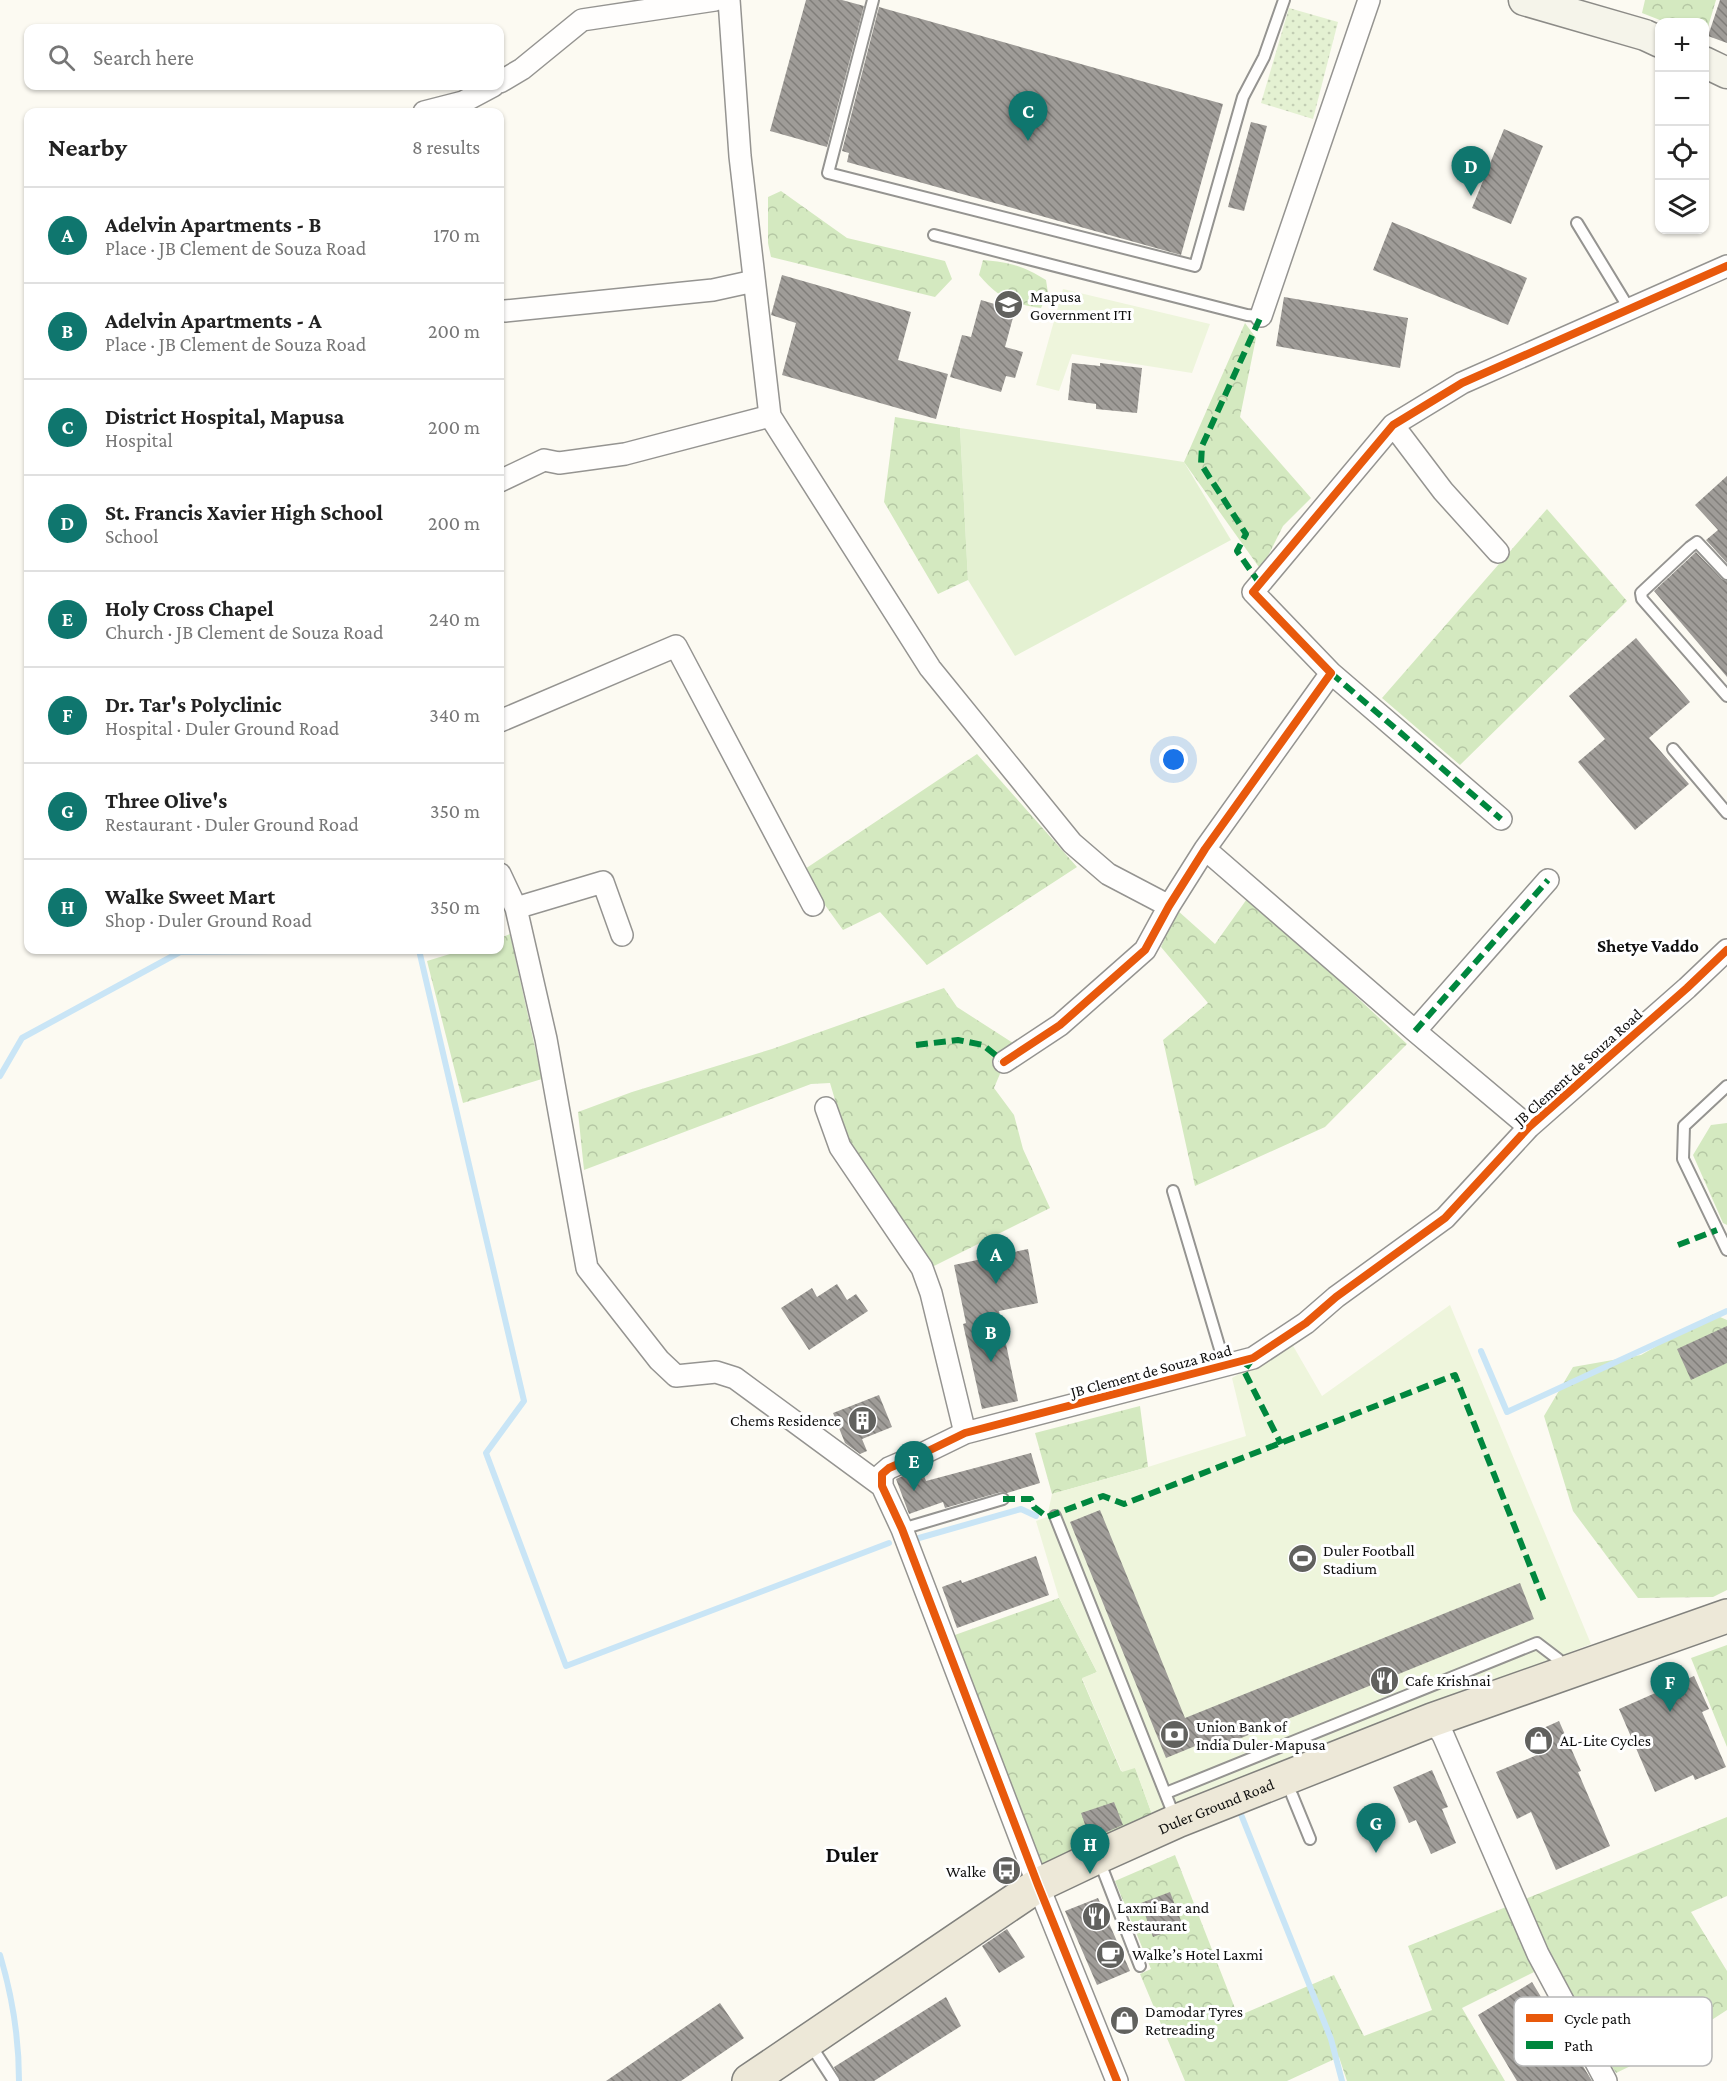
<!DOCTYPE html>
<meta charset="utf-8">
<style>
:root{--surface:#fff;--page:#f2f2f2;--text:#222;--muted:#767676;--line:#e0e0e0;--accent:#0f766e}
body{margin:0;font-family:"Crimson Pro",serif;background:var(--page);color:var(--text)}
.controls{position:absolute;right:18px;top:18px;display:grid;overflow:hidden;border-radius:12px;box-shadow:0 2px 4px #0004}
.controls button{width:54px;height:54px;display:grid;place-items:center;padding:0;border:0;border-bottom:2px solid var(--line);background:var(--surface);color:var(--text);font:30px sans-serif}
.you{position:absolute;left:1174px;top:760px;width:21px;height:21px;margin:-15px;border:4px solid #fff;border-radius:50%;background:#1a73e8;box-shadow:0 0 0 9px #1a73e833}
.badge{display:grid;place-items:center;width:39px;height:39px;border-radius:50%;background:var(--accent);color:#fff;font-size:20px;font-weight:700}
.pin{position:absolute;translate:-50% -50px;filter:drop-shadow(0 2px 3px #0008)}
.pin::after{content:'';position:absolute;top:32px;width:21px;height:18px;background:inherit;clip-path:polygon(0 0,100% 0,50% 100%)}
.list{margin:0;padding:0;list-style:none}
h2{display:flex;justify-content:space-between;align-items:center;height:78px;margin:0;padding:0 24px;font-size:26px}
h2 small{font-size:20px;font-weight:400;color:var(--muted)}
.list li{display:grid;grid-template-columns:39px 1fr auto;gap:18px;align-items:center;box-sizing:border-box;height:96px;padding:0 24px;border-top:2px solid var(--line)}
.list b{display:block;font-size:22px;white-space:nowrap}
.list p{margin:0;font-size:20px;white-space:nowrap;color:var(--muted)}
.list em{font-size:20px;font-style:normal;color:var(--muted)}
.icon{flex:none;width:33px;height:33px;fill:none;stroke:currentColor;stroke-width:2;stroke-linecap:round;stroke-linejoin:round}
.map{position:relative;flex:none;width:1727px;height:2081px;overflow:hidden}
.search{position:absolute;background:var(--surface);box-shadow:0 2px 4px #0004;left:24px;top:24px;width:480px;height:66px;display:flex;align-items:center;gap:15px;box-sizing:border-box;padding:0 21px;border-radius:12px;color:var(--muted);font-size:22px}
.panel{position:absolute;background:var(--surface);box-shadow:0 2px 4px #0004;left:24px;top:108px;width:480px;height:846px;border-radius:12px}
.map>svg:first-child{display:block}
.grass{fill:#e4f1d2}
.forest{fill:url(#forest-crowns)}
.garden{fill:url(#garden-dots)}
.pitch{fill:#eef5dc}
.lines{fill:none;stroke-linecap:round;stroke-linejoin:round}
.stream{stroke:#c9e5f6;stroke-width:6}
.building{fill:url(#building-back-hatch)}
.lane-casing{stroke:#959491;stroke-width:14}
.street-casing{stroke:#959491;stroke-width:24}
.secondary-casing{stroke:#8c8b87;stroke-width:33}
.primary-casing{stroke:#82827e;stroke-width:36}
.lane{stroke:#fffefd;stroke-width:10}
.street{stroke:#fffefd;stroke-width:21}
.secondary{stroke:#f5f4ea;stroke-width:30}
.primary{stroke:#ede8d8;stroke-width:33}
.quiet{stroke:#00873e;stroke-width:6;stroke-dasharray:12 6;stroke-linecap:butt}
.cycleway-casing{stroke:#fff;stroke-width:11}
.cycleway{stroke:#e8590c;stroke-width:8}
.labels{text-anchor:middle;dominant-baseline:central;stroke-width:6;stroke-linejoin:round;paint-order:stroke}
.poi-label{font-size:16px;fill:#0e0e0e;stroke:#fff;text-anchor:start}
.street-label{font-size:16px;fill:#0e0e0e;stroke:#fff}
.neighbourhood-label{font-size:18px;font-weight:bold;fill:#0e0e0e;stroke:#fff}
.district-label{font-size:22px;font-weight:bold;fill:#0e0e0e;stroke:#fff}
.key{fill:#fff;stroke:#b7b7b7;stroke-width:1.5}
.key-label{font-size:16px;fill:#0e0e0e}
</style>
<div class="map">
<svg width="1727" height="2081" viewBox="0 0 1727 2081">
<defs>
<pattern id="forest-crowns" width="20" height="18" patternUnits="userSpaceOnUse" patternTransform="scale(1.5)"><rect width="20" height="18" fill="#d4e9c0"/><path d="M2 6a3 3 0 1 1 6 0M12 15a3 3 0 1 1 6 0" fill="none" stroke="#b5c7a4"/></pattern>
<pattern id="garden-dots" width="8" height="8" patternUnits="userSpaceOnUse" patternTransform="scale(1.5)"><rect width="8" height="8" fill="#e4f1d2"/><path d="M2 2h.1M6 6h.1" fill="none" stroke="#c2cdb3" stroke-width="1.8" stroke-linecap="round"/></pattern>
<pattern id="building-back-hatch" width="6" height="6" patternUnits="userSpaceOnUse" patternTransform="scale(1.5)"><rect width="6" height="6" fill="#9f9c98"/><path d="M-1 5l2 2M0 0l6 6M5-1l2 2" fill="none" stroke="#807e7a"/></pattern>
</defs>
<rect width="100%" height="100%" fill="#fcfaf2"/>
<path class="grass" d="M 960,428 L 1184,462 L 1231,540 L 1015,656 L 968,580 Z"/>
<path class="forest" d="M 1645,0 L 1716,0 L 1705,37 L 1704,22 L 1665,22 L 1642,13 Z
M 781,191 L 847,238 L 945,261 L 952,279 L 935,297 L 771,257 L 768,243 L 768,197 Z
M 983,260 C 1009,262 1023,266 1046,280 L 1048,293 L 1041,308 C 1013,304 997,297 979,275 Z
M 1245,323 L 1256,338 L 1240,417 L 1311,498 L 1283,526 L 1261,570 L 1184,462 Z
M 895,417 L 960,428 L 968,580 L 938,594 L 884,502 Z
M 1547,509 L 1627,601 L 1460,765 L 1382,698 Z
M 977,754 L 1077,867 L 927,965 L 880,912 L 843,930 L 822,901 L 805,869 Z
M 1249,896 L 1407,1044 L 1325,1127 L 1195,1186 L 1163,1040 L 1208,1003 L 1161,947 L 1177,910 L 1215,944 Z
M 510,934 L 542,1079 L 463,1103 L 427,961 L 463,950 L 500,950 L 500,938 Z
M 944,988 L 957,1007 L 1013,1043 L 994,1088 L 1014,1115 L 1023,1149 L 1050,1208 L 930,1268 L 847,1140 L 830,1083 L 811,1084 L 584,1170 L 578,1112 L 632,1092 L 772,1049 Z
M 1727,1123 L 1727,1225 L 1723,1223 L 1693,1155 L 1711,1125 Z
M 1713,1314 L 1727,1320 L 1727,1590 L 1713,1597 L 1638,1598 L 1573,1511 L 1544,1416 L 1573,1367 L 1641,1355 Z
M 1140,1406 L 1148,1467 L 1052,1494 L 1035,1433 Z
M 1059,1598 L 1097,1672 L 1082,1679 L 1121,1771 L 1135,1767 L 1153,1817 L 1040,1870 L 952,1636 Z
M 1727,1645 L 1727,1747 L 1691,1658 Z
M 1727,1817 L 1727,1896 L 1691,1912 L 1727,1971 L 1727,2010 L 1670,2047 L 1616,2073 L 1546,1958 L 1523,1900 Z
M 1175,1855 L 1238,2016 L 1334,1975 L 1364,2036 L 1432,2010 L 1408,1946 L 1506,1907 L 1534,1972 L 1462,2008 L 1505,2081 L 1347,2081 L 1339,2057 L 1287,2081 L 1185,2081 L 1140,1974 L 1151,1969 L 1115,1881 Z"/>
<path class="garden" d="M 1289,8 L 1338,22 L 1313,119 L 1261,103 Z"/>
<path class="pitch" d="M 1063,289 L 1210,324 L 1192,373 L 1072,354 L 1059,391 L 1036,385 Z
M 1450,1305 L 1591,1644 L 1153,1817 L 1135,1768 L 1122,1772 L 1082,1678 L 1097,1672 L 1059,1598 L 1036,1521 L 1047,1517 L 1052,1494 L 1148,1467 L 1246,1436 L 1232,1378 L 1292,1344 L 1322,1396 Z"/>
<g class="lines">
<path class="stream" d="M 419,950 L 524,1401 L 486,1453 L 566,1666 L 889,1543
M 0,1076 L 22,1038 L 180,952 L 361,950
M 1481,1351 L 1507,1412 L 1727,1311
M 919,1538 L 1021,1509 L 1036,1516
M 1238,1807 L 1331,2039 L 1342,2081
M 0,1955 C 12,1995 19,2039 19,2081"/>
</g>
<path class="building" d="M 806,0 L 842,0 L 864,6 L 827,147 L 770,131 Z
M 1720,0 L 1727,0 L 1727,43 L 1708,36 Z
M 879,7 L 1223,104 L 1181,255 L 847,162 L 849,153 L 842,151 Z
M 1251,122 L 1267,126 L 1244,211 L 1228,207 Z
M 1504,129 L 1543,146 L 1511,224 L 1472,208 Z
M 1392,222 L 1527,278 L 1508,325 L 1373,270 Z
M 782,275 L 911,312 L 898,360 L 948,374 L 936,419 L 782,375 L 796,323 L 771,315 Z
M 1284,297 L 1408,318 L 1400,368 L 1276,346 Z
M 981,300 L 1015,310 L 1005,347 L 1023,352 L 1015,378 L 1006,376 L 1001,392 L 950,377 L 962,335 L 971,337 Z
M 1072,363 L 1100,366 L 1100,363 L 1142,368 L 1137,413 L 1096,409 L 1096,404 L 1068,400 Z
M 1727,476 L 1727,563 L 1706,540 L 1718,530 L 1695,505 Z
M 1696,552 L 1722,579 L 1727,581 L 1727,677 L 1654,591 Z
M 1636,638 L 1690,702 L 1649,738 L 1689,784 L 1635,830 L 1578,762 L 1605,739 L 1569,696 Z
M 1028,1249 L 1038,1303 L 999,1311 L 1018,1401 L 982,1409 L 963,1324 L 966,1323 L 954,1265 Z
M 837,1284 L 847,1300 L 856,1294 L 868,1311 L 809,1350 L 781,1308 L 812,1288 L 817,1297 Z
M 1727,1326 L 1727,1363 L 1691,1380 L 1677,1349 Z
M 879,1395 L 892,1427 L 862,1439 L 867,1451 L 860,1454 L 845,1443 L 833,1413 Z
M 1031,1453 L 1040,1483 L 1007,1493 L 1001,1492 L 945,1508 L 943,1502 L 909,1514 L 896,1479 L 921,1468 L 926,1481 Z
M 1100,1510 L 1185,1718 L 1520,1583 L 1534,1619 L 1209,1751 L 1205,1742 L 1166,1758 L 1070,1522 Z
M 1036,1556 L 1049,1595 L 957,1628 L 942,1587 L 961,1580 L 962,1583 Z
M 1694,1676 L 1709,1709 L 1702,1712 L 1726,1767 L 1695,1780 L 1693,1775 L 1655,1792 L 1619,1709 Z
M 1559,1721 L 1581,1771 L 1578,1772 L 1610,1846 L 1556,1870 L 1531,1812 L 1517,1819 L 1496,1772 L 1537,1755 L 1528,1735 Z
M 1432,1770 L 1448,1807 L 1442,1809 L 1456,1843 L 1431,1854 L 1416,1820 L 1409,1823 L 1393,1787 Z
M 1114,1802 L 1123,1825 L 1090,1839 L 1081,1813 Z
M 1170,1892 L 1183,1926 L 1153,1937 L 1141,1903 Z
M 1098,1898 L 1130,1971 L 1097,1985 L 1065,1911 Z
M 1007,1929 L 1025,1957 L 999,1973 L 982,1946 Z
M 1532,1982 L 1561,2030 L 1592,2081 L 1517,2081 L 1487,2031 L 1478,2015 Z
M 946,1997 L 961,2026 L 874,2081 L 841,2081 L 834,2067 Z
M 720,2003 L 744,2038 L 681,2081 L 606,2081 Z"/>
<g class="lines">
<defs>
<path id="lane" d="M 873,0 L 828,173 L 1195,266 L 1243,97 L 1264,57 L 1284,0
M 1577,223 L 1630,310
M 934,235 L 1247,315 L 1261,316
M 1727,574 L 1697,542 L 1690,547 L 1641,593 L 1642,599 L 1727,696
M 1673,749 L 1727,813
M 1727,1086 L 1684,1126 L 1683,1159 L 1727,1250
M 1173,1191 L 1220,1349 L 1223,1366
M 1055,1516 L 1175,1818
M 902,1529 L 1003,1499
M 1166,1793 L 1537,1643 L 1558,1659 L 1564,1668
M 1292,1795 L 1310,1839
M 1099,1860 L 1140,1966
M 810,2044 L 834,2081"/>
<path id="street" d="M 729,0 L 740,156 L 770,416 L 930,668 L 1072,843 L 1108,874 L 1169,906
M 500,82 L 522,69 L 582,20 L 715,0
M 424,112 L 463,102 L 493,86
M 505,311 L 713,290 L 754,281
M 1261,316 L 1369,0
M 1393,425 L 1443,491 L 1498,552
M 500,481 L 544,460 L 559,463 L 625,454 L 770,416
M 1331,673 L 1501,819
M 500,721 L 676,646 L 813,905
M 1205,849 L 1415,1031 L 1529,1127
M 500,874 L 516,908 L 546,1039 L 587,1268 L 659,1360 L 676,1376 L 716,1372 L 735,1378 L 882,1486
M 516,908 L 603,882 L 622,935
M 1415,1031 L 1548,880
M 1004,1062 L 1060,1025 L 1145,950 L 1169,906 L 1205,849 L 1331,673 L 1253,592 L 1393,425 L 1462,383 L 1727,266
M 826,1108 L 840,1147 L 922,1268 L 931,1293 L 965,1433
M 1432,1720 L 1443,1735 L 1538,1954 L 1606,2081
M 1117,2081 L 1038,1885 L 902,1529 L 882,1486 L 882,1474 L 889,1468 L 924,1453 L 965,1433 L 1253,1358 L 1306,1323 L 1336,1297 L 1445,1218 L 1529,1127 L 1687,988 L 1727,950"/>
<path id="secondary" d="M 1524,0 L 1645,35 L 1660,42
M 1704,62 L 1727,73"/>
<g id="primary">
<path id="s1" d="M 749,2081 L 1038,1885 L 1097,1857 L 1177,1821 L 1432,1720 L 1727,1616"/>
</g>
</defs>
<use href="#lane" class="lane-casing"/>
<use href="#street" class="street-casing"/>
<use href="#secondary" class="secondary-casing"/>
<use href="#primary" class="primary-casing"/>
<use href="#lane" class="lane"/>
<use href="#street" class="street"/>
<use href="#secondary" class="secondary"/>
<use href="#primary" class="primary"/>
<path class="quiet" d="M 1260,584 L 1237,551 L 1246,534 L 1201,464 L 1202,446 L 1261,316
M 1331,673 L 1501,819
M 1415,1031 L 1548,880
M 916,1045 L 958,1040 L 983,1045 L 1004,1062
M 1678,1245 L 1717,1230
M 1253,1358 L 1244,1371 L 1281,1444
M 1003,1499 L 1031,1499 L 1034,1507 L 1047,1517 L 1103,1496 L 1124,1504 L 1455,1375 L 1545,1604"/>
<defs>
<path id="cycleway" d="M 1004,1062 L 1060,1025 L 1145,950 L 1169,906 L 1205,849 L 1331,673 L 1253,592 L 1393,425 L 1462,383 L 1727,266
M 1117,2081 L 1038,1885 L 902,1529 L 882,1486 L 882,1474 L 889,1468 L 924,1453 L 965,1433 L 1253,1358 L 1306,1323 L 1336,1297 L 1445,1218 L 1529,1127 L 1687,988 L 1727,950"/>
</defs>
<use href="#cycleway" class="cycleway-casing"/>
<use href="#cycleway" class="cycleway"/>
</g>
<defs>
<symbol id="university-disc" viewBox="-11 -11 22 22"><circle r="9.5" fill="#61615e" stroke="#fff"/><path d="M0-5L7-2L0 1L-7-2ZM-4 1L0 2.5L4 1V4Q0 6-4 4Z" fill="#fff"/></symbol>
<symbol id="building-disc" viewBox="-11 -11 22 22"><circle r="9.5" fill="#61615e" stroke="#fff"/><path d="M-4-6H4V6H1V3H-1V6H-4ZM-2.5-4.3h1.7v1.8h-1.7ZM.8-4.3h1.7v1.8H.8ZM-2.5-1h1.7V.8h-1.7ZM.8-1h1.7V.8H.8Z" fill="#fff"/></symbol>
<symbol id="stadium-disc" viewBox="-11 -11 22 22"><circle r="9.5" fill="#61615e" stroke="#fff"/><path d="M0-5a6.5 5 0 1 0 0 10a6.5 5 0 1 0 0-10ZM-3.5-1.8h7v3.6h-7Z" fill="#fff"/></symbol>
<symbol id="restaurant-disc" viewBox="-11 -11 22 22"><circle r="9.5" fill="#61615e" stroke="#fff"/><path d="M-5-6h1v4h1v-4h1v4h1v-4h1v5L-1.5 .5V6h-2V.5L-5-1ZM5-6V6H3V1.5H1.5Q1.5-4 5-6Z" fill="#fff"/></symbol>
<symbol id="bank-disc" viewBox="-11 -11 22 22"><circle r="9.5" fill="#61615e" stroke="#fff"/><path d="M-6-4H6V4H-6ZM0-2.3a2.3 2.3 0 1 0 0 4.6a2.3 2.3 0 1 0 0-4.6Z" fill="#fff"/></symbol>
<symbol id="shop-disc" viewBox="-11 -11 22 22"><circle r="9.5" fill="#61615e" stroke="#fff"/><path d="M-5-2.5h2.3a2.7 3.5 0 0 1 5.4 0H5L5.5 6h-11ZM-1.5-2.5h3a1.5 2.3 0 0 0-3 0Z" fill="#fff"/></symbol>
<symbol id="bus-disc" viewBox="-11 -11 22 22"><circle r="9.5" fill="#61615e" stroke="#fff"/><path d="M-5-6H5V4H4V6H2V4H-2V6H-4V4H-5ZM-3.5-4V0h7V-4ZM-3.5 1.2v1.5H-2V1.2ZM2 1.2v1.5H3.5V1.2Z" fill="#fff"/></symbol>
<symbol id="cafe-disc" viewBox="-11 -11 22 22"><circle r="9.5" fill="#61615e" stroke="#fff"/><path d="M-5.5-4.5H6V0H3Q3 3.5 0 3.5H-2.5Q-5.5 3.5-5.5 0ZM3-3.2v2h1.7v-2ZM-6 4.5H4V6H-6Z" fill="#fff"/></symbol>
</defs>
<g fill-rule="evenodd">
<use href="#university-disc" x="992" y="288" width="33" height="33"/>
<use href="#building-disc" x="846" y="1404" width="33" height="33"/>
<use href="#stadium-disc" x="1286" y="1542" width="33" height="33"/>
<use href="#restaurant-disc" x="1368" y="1664" width="33" height="33"/>
<use href="#bank-disc" x="1158" y="1718" width="33" height="33"/>
<use href="#shop-disc" x="1522" y="1724" width="33" height="33"/>
<use href="#bus-disc" x="990" y="1854" width="33" height="33"/>
<use href="#restaurant-disc" x="1080" y="1900" width="33" height="33"/>
<use href="#cafe-disc" x="1094" y="1938" width="33" height="33"/>
<use href="#shop-disc" x="1108" y="2004" width="33" height="33"/>
</g>
<g class="labels">
<g class="poi-label">
<text x="1030" y="296">Mapusa<tspan x="1030" dy="18">Government ITI</tspan></text>
<text x="841" y="1420" text-anchor="end">Chems Residence</text>
<text x="1323" y="1550">Duler Football<tspan x="1323" dy="18">Stadium</tspan></text>
<text x="1405" y="1680">Cafe Krishnai</text>
<text x="1196" y="1726">Union Bank of<tspan x="1196" dy="18">India Duler-Mapusa</tspan></text>
<text x="1560" y="1740">AL-Lite Cycles</text>
<text x="986" y="1871" text-anchor="end">Walke</text>
<text x="1117" y="1907">Laxmi Bar and<tspan x="1117" dy="18">Restaurant</tspan></text>
<text x="1132" y="1954">Walke’s Hotel Laxmi</text>
<text x="1145" y="2011">Damodar Tyres<tspan x="1145" dy="18">Retreading</tspan></text>
</g>
<g class="street-label">
<text transform="translate(1578 1067) rotate(-42)">JB Clement de Souza Road</text>
<text transform="translate(1151 1371) rotate(-15)">JB Clement de Souza Road</text>
<text stroke="none"><textPath href="#s1" startOffset="544">Duler Ground Road</textPath></text>
</g>
<g class="neighbourhood-label">
<text x="1648" y="946">Shetye Vaddo</text>
</g>
<g class="district-label">
<text x="852" y="1854">Duler</text>
</g>
</g>
<rect x="1514" y="1997" width="198" height="69" rx="9" class="key"/>
<rect x="1526" y="2014" width="27" height="8" fill="#e8590c"/>
<rect x="1526" y="2041" width="27" height="8" fill="#00873e"/>
<g class="key-label">
<text x="1564" y="2024">Cycle path</text>
<text x="1564" y="2051">Path</text>
</g>
</svg>
<div class="controls">
<button>+</button>
<button>−</button>
<button><svg class="icon" aria-label="locate" viewBox="0 0 24 24"><circle cx="12" cy="12" r="6"/><path d="M12 2v4M12 18v4M2 12h4M18 12h4"/></svg></button>
<button><svg class="icon" aria-label="layers" viewBox="0 0 24 24"><path d="M12 4l9 5-9 5-9-5zM3 14l9 5 9-5"/></svg></button>
</div>
<div class="you"></div>
<div class="pin badge" style="left:996px;top:1284px">A</div>
<div class="pin badge" style="left:991px;top:1362px">B</div>
<div class="pin badge" style="left:1028px;top:141px">C</div>
<div class="pin badge" style="left:1471px;top:196px">D</div>
<div class="pin badge" style="left:914px;top:1491px">E</div>
<div class="pin badge" style="left:1670px;top:1712px">F</div>
<div class="pin badge" style="left:1376px;top:1853px">G</div>
<div class="pin badge" style="left:1090px;top:1874px">H</div>
<div class="search"><svg class="icon" aria-label="search" viewBox="0 0 24 24"><circle cx="10" cy="10" r="6"/><path d="M15 15l6 6"/></svg>Search here</div>
<section class="panel">
<h2>Nearby<small>8 results</small></h2>
<ul class="list">
<li><span class="badge">A</span><div><b>Adelvin Apartments - B</b><p>Place · JB Clement de Souza Road</p></div><em>170 m</em></li>
<li><span class="badge">B</span><div><b>Adelvin Apartments - A</b><p>Place · JB Clement de Souza Road</p></div><em>200 m</em></li>
<li><span class="badge">C</span><div><b>District Hospital, Mapusa</b><p>Hospital</p></div><em>200 m</em></li>
<li><span class="badge">D</span><div><b>St. Francis Xavier High School</b><p>School</p></div><em>200 m</em></li>
<li><span class="badge">E</span><div><b>Holy Cross Chapel</b><p>Church · JB Clement de Souza Road</p></div><em>240 m</em></li>
<li><span class="badge">F</span><div><b>Dr. Tar's Polyclinic</b><p>Hospital · Duler Ground Road</p></div><em>340 m</em></li>
<li><span class="badge">G</span><div><b>Three Olive's</b><p>Restaurant · Duler Ground Road</p></div><em>350 m</em></li>
<li><span class="badge">H</span><div><b>Walke Sweet Mart</b><p>Shop · Duler Ground Road</p></div><em>350 m</em></li>
</ul>
</section>
</div>
